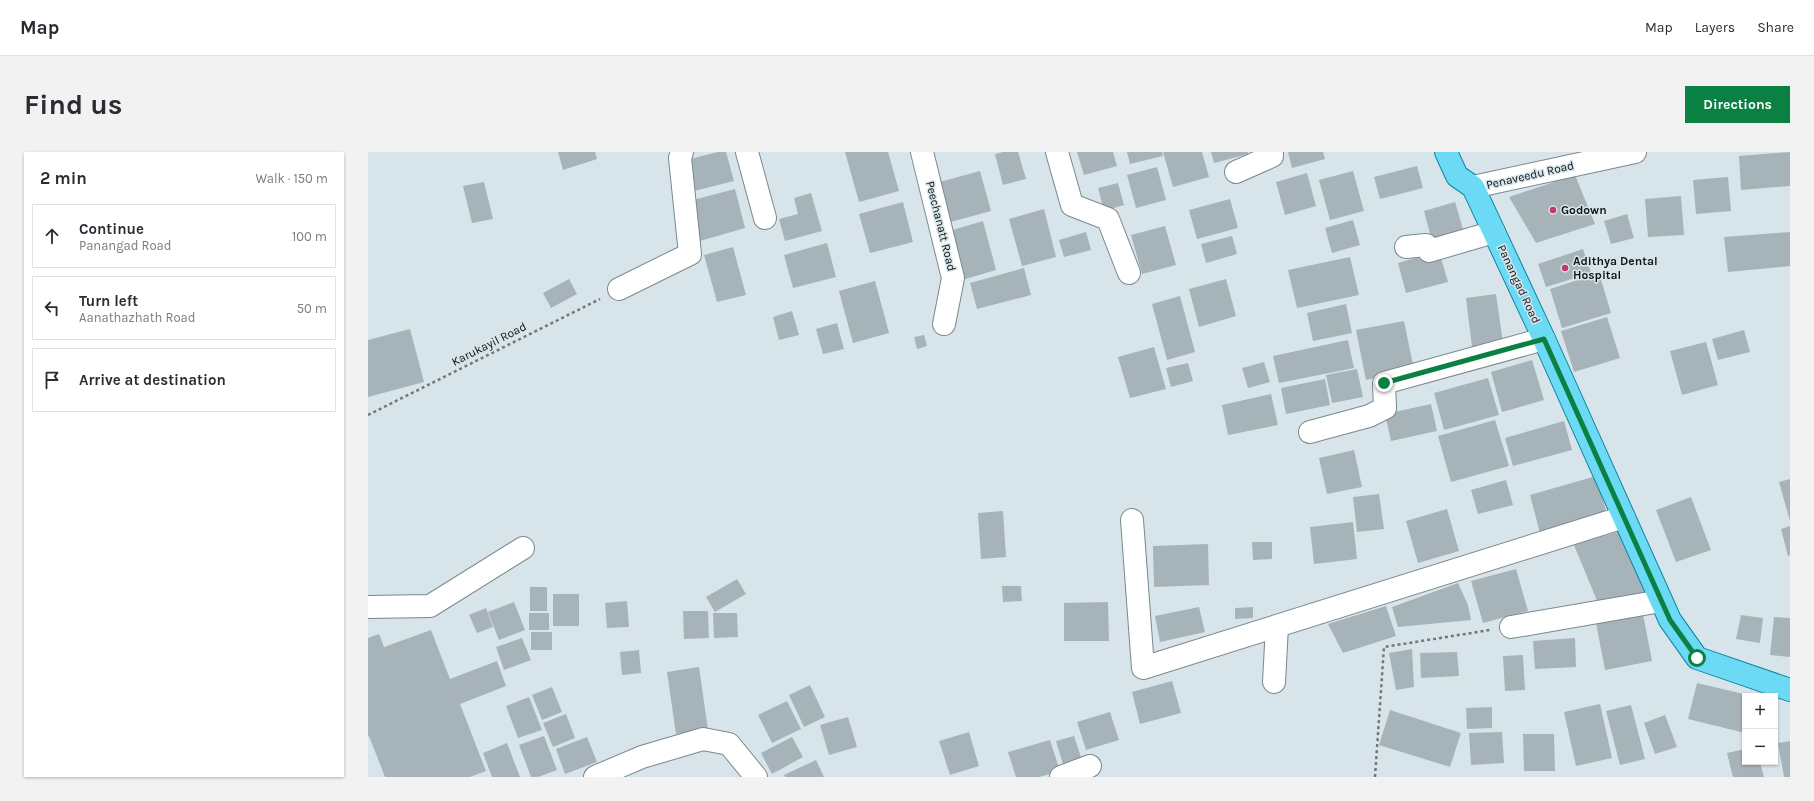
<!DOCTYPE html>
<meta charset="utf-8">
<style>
:root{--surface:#fff;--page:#f2f2f3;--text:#2b2b33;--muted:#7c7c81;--line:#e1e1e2;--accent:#0b8043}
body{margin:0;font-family:Karla,sans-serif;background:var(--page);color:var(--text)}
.controls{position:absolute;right:12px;bottom:12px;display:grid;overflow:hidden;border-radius:0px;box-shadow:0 1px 3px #0004}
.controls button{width:36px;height:36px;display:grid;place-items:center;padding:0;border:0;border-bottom:1px solid var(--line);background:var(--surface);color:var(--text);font:20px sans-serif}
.stop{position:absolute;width:12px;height:12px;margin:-9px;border:3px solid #0b8043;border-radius:50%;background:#fff}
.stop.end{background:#0b8043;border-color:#fff;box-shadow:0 1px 4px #0008}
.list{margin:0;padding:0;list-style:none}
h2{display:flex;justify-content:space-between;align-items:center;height:52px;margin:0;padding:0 16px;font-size:17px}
h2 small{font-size:13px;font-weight:400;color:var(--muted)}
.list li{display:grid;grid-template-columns:26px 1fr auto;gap:12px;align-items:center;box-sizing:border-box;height:64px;margin:0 8px 8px;padding:0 8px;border:1px solid var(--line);border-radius:0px}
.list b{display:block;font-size:15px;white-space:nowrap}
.list p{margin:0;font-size:13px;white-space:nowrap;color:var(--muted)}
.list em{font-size:13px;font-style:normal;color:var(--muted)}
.icon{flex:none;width:22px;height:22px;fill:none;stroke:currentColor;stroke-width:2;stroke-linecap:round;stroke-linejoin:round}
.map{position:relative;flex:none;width:1422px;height:625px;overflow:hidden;border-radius:0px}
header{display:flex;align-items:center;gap:24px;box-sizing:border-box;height:56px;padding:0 20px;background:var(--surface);border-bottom:1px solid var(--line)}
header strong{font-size:19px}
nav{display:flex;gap:22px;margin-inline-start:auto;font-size:14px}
.intro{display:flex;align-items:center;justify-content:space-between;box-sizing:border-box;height:96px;padding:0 24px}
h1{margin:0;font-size:28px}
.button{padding:10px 18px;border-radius:0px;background:var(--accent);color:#fff;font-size:14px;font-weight:700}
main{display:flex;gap:24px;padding:0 24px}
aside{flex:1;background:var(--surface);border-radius:0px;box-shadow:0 1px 3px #0004}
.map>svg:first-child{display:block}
.building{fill:#a6b3b8}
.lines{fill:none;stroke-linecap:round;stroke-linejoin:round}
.minor-casing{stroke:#7b888d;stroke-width:24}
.major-casing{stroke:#0d84a2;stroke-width:24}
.path{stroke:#6f787c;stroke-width:2.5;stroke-dasharray:3 3;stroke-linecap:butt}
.minor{stroke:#fff;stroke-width:22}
.major{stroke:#6ddaf5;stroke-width:22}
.route{stroke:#0b8043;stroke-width:5}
.poi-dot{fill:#c4386b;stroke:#d7e5eb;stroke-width:1.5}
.labels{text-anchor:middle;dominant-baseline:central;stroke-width:3;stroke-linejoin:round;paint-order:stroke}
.street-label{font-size:12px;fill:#101416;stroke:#d7e5eb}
.poi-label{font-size:12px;font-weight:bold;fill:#101416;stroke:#d7e5eb;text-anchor:start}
</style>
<header>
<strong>Map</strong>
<nav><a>Map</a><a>Layers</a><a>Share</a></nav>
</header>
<div class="intro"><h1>Find us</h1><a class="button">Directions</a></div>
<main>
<aside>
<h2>2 min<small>Walk · 150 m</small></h2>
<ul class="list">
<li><svg class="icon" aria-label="ahead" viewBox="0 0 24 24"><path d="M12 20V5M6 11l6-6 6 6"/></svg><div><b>Continue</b><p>Panangad Road</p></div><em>100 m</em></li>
<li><svg class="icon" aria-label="left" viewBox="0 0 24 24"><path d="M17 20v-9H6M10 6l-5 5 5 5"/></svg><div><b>Turn left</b><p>Aanathazhath Road</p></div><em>50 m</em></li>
<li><svg class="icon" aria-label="arrive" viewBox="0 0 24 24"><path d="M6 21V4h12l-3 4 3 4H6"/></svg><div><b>Arrive at destination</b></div></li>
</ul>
</aside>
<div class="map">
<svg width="1422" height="625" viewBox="0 0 1422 625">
<rect width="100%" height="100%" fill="#d7e5eb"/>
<path class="building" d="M 190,0 L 227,0 L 229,7 L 195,18 Z
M 350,0 L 358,0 L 366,29 L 326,39 L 318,8 Z
M 477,0 L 520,0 L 531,39 L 491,50 Z
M 635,0 L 650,0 L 658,27 L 635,33 L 627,2 Z
M 709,0 L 745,0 L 749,14 L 716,23 Z
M 759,0 L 794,0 L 795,4 L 762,12 Z
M 795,0 L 834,0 L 841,25 L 805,35 Z
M 843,0 L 880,0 L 880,2 L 846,11 Z
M 920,0 L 955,0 L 957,7 L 924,16 Z
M 1422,0 L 1422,34 L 1373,38 L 1371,4 Z
M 1049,14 L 1055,36 L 1012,47 L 1006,25 Z
M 789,15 L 798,48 L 768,56 L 759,23 Z
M 612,19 L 623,59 L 579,71 L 568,31 Z
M 985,19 L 996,59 L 962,68 L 951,28 Z
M 939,21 L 948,54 L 917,63 L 908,30 Z
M 1207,23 L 1227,72 L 1168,91 L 1141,45 Z
M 1360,25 L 1363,59 L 1328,62 L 1325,28 Z
M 116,30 L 125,67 L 104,71 L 95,34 Z
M 750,31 L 756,53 L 736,59 L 730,36 Z
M 367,37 L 377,76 L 332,89 L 321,49 Z
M 443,41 L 454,79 L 417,89 L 411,67 L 430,62 L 426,46 Z
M 1313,44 L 1316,83 L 1280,85 L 1277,47 Z
M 862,47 L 870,76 L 829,87 L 821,58 Z
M 535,50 L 545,90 L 502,101 L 491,62 Z
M 1087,50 L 1097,84 L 1065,93 L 1056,59 Z
M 676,57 L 688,105 L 654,114 L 641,67 Z
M 1259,62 L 1266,86 L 1243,92 L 1236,69 Z
M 985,68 L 992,93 L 964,101 L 957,76 Z
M 615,69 L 628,118 L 591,129 L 578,80 Z
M 797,74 L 808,113 L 774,122 L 763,83 Z
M 718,80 L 723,98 L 696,105 L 691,88 Z
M 1422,80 L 1422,114 L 1360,120 L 1356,85 Z
M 864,84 L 869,102 L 838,111 L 833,92 Z
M 459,91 L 468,125 L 425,136 L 416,103 Z
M 365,95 L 378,143 L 349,150 L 336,103 Z
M 1215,97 L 1223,121 L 1178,135 L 1170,112 Z
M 1071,99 L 1080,130 L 1038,141 L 1030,111 Z
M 982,105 L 991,143 L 929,156 L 920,118 Z
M 656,116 L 663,143 L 609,157 L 602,131 Z
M 1231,121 L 1243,161 L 1194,176 L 1182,137 Z
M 201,127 L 209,142 L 183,156 L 175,141 Z
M 858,127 L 868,164 L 831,175 L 821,137 Z
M 507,129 L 521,181 L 485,191 L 471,139 Z
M 1128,142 L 1135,191 L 1104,195 L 1098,146 Z
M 812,144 L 827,200 L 799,208 L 784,152 Z
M 978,152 L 984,181 L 945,189 L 939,161 Z
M 424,159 L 431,183 L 411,188 L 405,165 Z
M 1239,165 L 1252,206 L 1206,220 L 1193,179 Z
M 1036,169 L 1046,218 L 998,228 L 988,178 Z
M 469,171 L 476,197 L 455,202 L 448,177 Z
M 42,177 L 56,230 L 0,245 L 0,188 Z
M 1376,178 L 1382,200 L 1350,208 L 1344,187 Z
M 556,183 L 559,194 L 549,197 L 546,185 Z
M 980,188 L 986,216 L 911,231 L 905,204 Z
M 1338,190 L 1350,233 L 1314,243 L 1302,199 Z
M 786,195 L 798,237 L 762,246 L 750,205 Z
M 1164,208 L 1176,248 L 1134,260 L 1123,220 Z
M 896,210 L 902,230 L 880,236 L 874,216 Z
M 820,211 L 825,229 L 803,235 L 798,216 Z
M 989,217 L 995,245 L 964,251 L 958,223 Z
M 1120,226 L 1131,263 L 1076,278 L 1066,241 Z
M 957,227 L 962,253 L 918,262 L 913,236 Z
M 903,242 L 910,273 L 860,283 L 854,253 Z
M 1063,252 L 1069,279 L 1023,289 L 1017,262 Z
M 1127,268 L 1141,314 L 1083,330 L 1070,284 Z
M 1196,269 L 1204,298 L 1145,314 L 1137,286 Z
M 986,298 L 994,335 L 959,342 L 951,306 Z
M 1228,324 L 1239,362 L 1172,381 L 1162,343 Z
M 1422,327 L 1422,369 L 1411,330 Z
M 1138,328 L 1145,353 L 1110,362 L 1103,338 Z
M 1011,342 L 1016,377 L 989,380 L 985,345 Z
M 1323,345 L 1343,398 L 1308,410 L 1288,358 Z
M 1079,357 L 1091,399 L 1050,411 L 1038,369 Z
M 635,359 L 638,405 L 613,407 L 610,361 Z
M 985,370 L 989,407 L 946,412 L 942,375 Z
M 1422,374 L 1422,403 L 1420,404 L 1413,377 Z
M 1253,379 L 1279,441 L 1232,456 L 1206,393 Z
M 884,390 L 904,390 L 904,407 L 885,408 Z
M 840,392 L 841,433 L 786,435 L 785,394 Z
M 1148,417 L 1160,459 L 1115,471 L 1103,429 Z
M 369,427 L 378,442 L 347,460 L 338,445 Z
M 1090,431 L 1100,453 L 1103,468 L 1030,475 L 1024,455 Z
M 634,434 L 653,434 L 654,449 L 635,450 Z
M 162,435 L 179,435 L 179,459 L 162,459 Z
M 185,442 L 211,442 L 211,474 L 185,474 Z
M 259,449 L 261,475 L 239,476 L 237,451 Z
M 146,450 L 157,478 L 131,488 L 120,460 Z
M 740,450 L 741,489 L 696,489 L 696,451 Z
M 1018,454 L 1028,484 L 975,501 L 960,472 Z
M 831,455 L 837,480 L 792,490 L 787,464 Z
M 885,455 L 885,466 L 867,467 L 867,456 Z
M 118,456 L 125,475 L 109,481 L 101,463 Z
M 315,459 L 340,459 L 341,486 L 316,487 Z
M 161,461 L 181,461 L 181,478 L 161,478 Z
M 345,461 L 369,461 L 370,485 L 346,486 Z
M 1275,462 L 1284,509 L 1237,518 L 1228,471 Z
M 1373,463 L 1395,466 L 1392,491 L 1368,487 Z
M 1406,465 L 1422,466 L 1422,505 L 1402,503 Z
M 63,478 L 82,527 L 129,509 L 138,534 L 92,552 L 118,619 L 102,625 L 17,625 L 1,584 L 0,585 L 0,486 L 11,482 L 16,495 Z
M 163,480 L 184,480 L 184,498 L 163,498 Z
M 154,486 L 163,508 L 136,518 L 128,495 Z
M 1207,486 L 1208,515 L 1167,517 L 1165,489 Z
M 1044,497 L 1046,535 L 1028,538 L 1021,501 Z
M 271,498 L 273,521 L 254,523 L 252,500 Z
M 1089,500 L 1091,524 L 1053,526 L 1052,501 Z
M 1155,503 L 1157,538 L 1137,539 L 1135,504 Z
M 331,515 L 340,578 L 308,582 L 299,520 Z
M 804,529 L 813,561 L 772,572 L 764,540 Z
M 1329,531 L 1380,543 L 1377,544 L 1377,581 L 1320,567 Z
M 442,533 L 457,565 L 436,575 L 421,543 Z
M 184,535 L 194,560 L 174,568 L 164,543 Z
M 161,545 L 174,578 L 150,586 L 138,554 Z
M 419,549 L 433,577 L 404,591 L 390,563 Z
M 1232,552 L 1244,606 L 1208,614 L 1196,560 Z
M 1263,553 L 1277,607 L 1252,613 L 1238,559 Z
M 1124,555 L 1124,576 L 1099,577 L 1098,556 Z
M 1022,558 L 1093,581 L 1082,615 L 1011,593 Z
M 742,560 L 751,588 L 718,598 L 709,570 Z
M 198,562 L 207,586 L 185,595 L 175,571 Z
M 1297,563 L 1309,595 L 1287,602 L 1276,571 Z
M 480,565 L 489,595 L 461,603 L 452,573 Z
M 601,580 L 611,614 L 582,623 L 571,589 Z
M 1134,580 L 1136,611 L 1103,613 L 1101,581 Z
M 1155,582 L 1186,582 L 1187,619 L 1156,619 Z
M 176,584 L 189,618 L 170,625 L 163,625 L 151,593 Z
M 706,584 L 716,614 L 697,619 L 688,589 Z
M 219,585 L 229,610 L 197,622 L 188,597 Z
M 424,585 L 435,605 L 404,622 L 393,601 Z
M 682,588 L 692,619 L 671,625 L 648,625 L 640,600 Z
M 1422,589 L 1422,625 L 1416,625 L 1410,591 Z
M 139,591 L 152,625 L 124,625 L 115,601 Z
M 1377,597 L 1377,610 L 1392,610 L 1396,625 L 1365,625 L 1359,601 Z
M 448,608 L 456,625 L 417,625 L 416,623 Z"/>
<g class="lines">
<defs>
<path id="minor" d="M 379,0 L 397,66
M 554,0 L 585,126 L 576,172
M 689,0 L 704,53 L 740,67 L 761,121
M 868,20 L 904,4 L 904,0
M 1105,35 L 1267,0
M 1038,95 L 1058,93 L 1061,99 L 1126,80
M 251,137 L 322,102 L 312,6 L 314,0
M 942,280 L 1001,264 L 1017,256 L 1016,231 L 1176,187
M 764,368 L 775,516 L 1256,365
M 0,455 L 62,454 L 155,396
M 1143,475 L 1293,449
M 906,530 L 909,474
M 227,625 L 274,605 L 335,587 L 361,592 L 388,625
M 693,625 L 722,614"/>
<path id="major" d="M 1078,0 L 1089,24 L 1105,35 L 1176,187 L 1302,468 L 1329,506 L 1422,538"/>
</defs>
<use href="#minor" class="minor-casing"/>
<use href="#major" class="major-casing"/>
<path class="path" d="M 0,263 L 232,147
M 1007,625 L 1016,495 L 1122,478"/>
<use href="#minor" class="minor"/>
<use href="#major" class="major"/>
</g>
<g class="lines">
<path class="route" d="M 1016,231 L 1176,187 L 1302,468 L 1329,506"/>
</g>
<g class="poi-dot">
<circle cx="1185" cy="58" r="4"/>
<circle cx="1197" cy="116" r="4"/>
</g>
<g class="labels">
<g class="street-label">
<text transform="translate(1162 23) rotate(-13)">Penaveedu Road</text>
<text transform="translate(573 74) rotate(76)">Peechanatt Road</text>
<text transform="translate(1151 132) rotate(65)">Panangad Road</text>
<text transform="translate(121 192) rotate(-27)">Karukayil Road</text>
</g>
<g class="poi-label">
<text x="1193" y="58">Godown</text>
<text x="1205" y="109">Adithya Dental<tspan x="1205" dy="14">Hospital</tspan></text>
</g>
</g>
</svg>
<div class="controls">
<button>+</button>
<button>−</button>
</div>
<div class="stop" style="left:1329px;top:506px"></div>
<div class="stop end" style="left:1016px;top:231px"></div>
</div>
</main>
